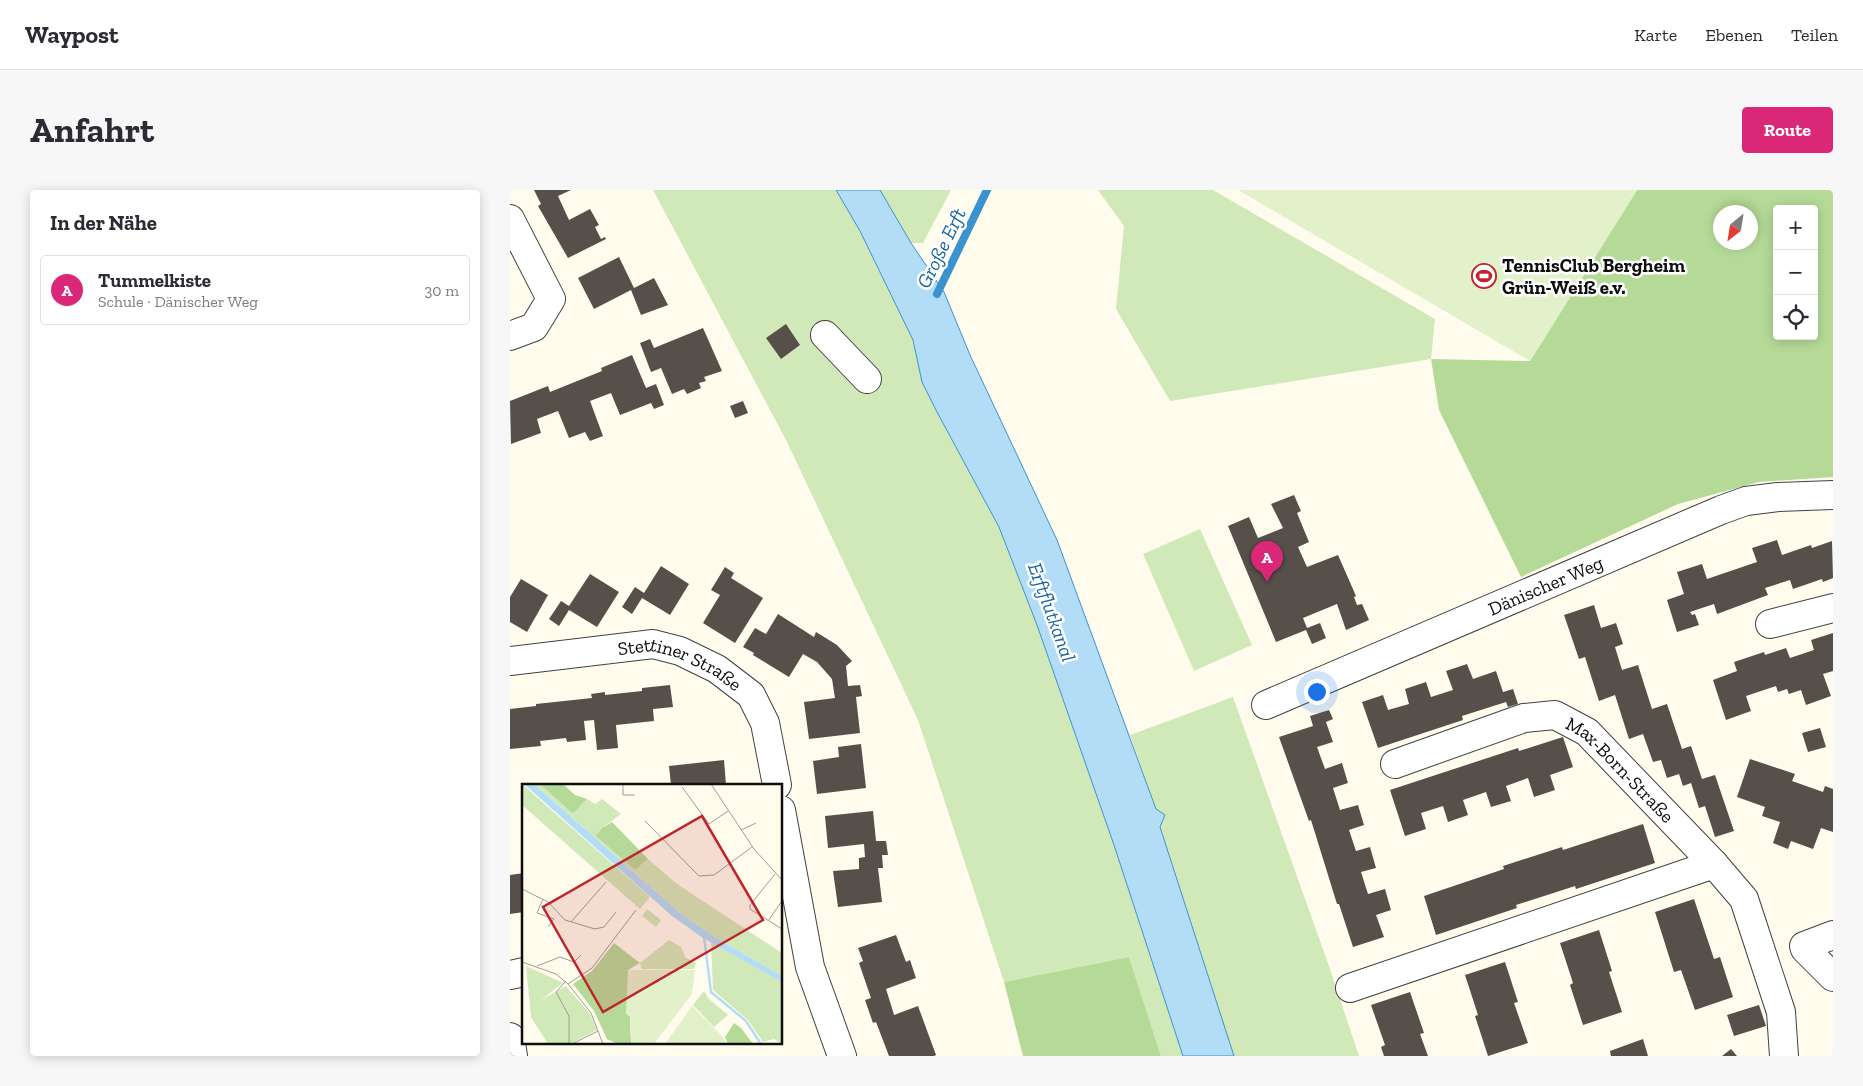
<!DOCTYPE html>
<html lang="de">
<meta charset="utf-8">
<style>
:root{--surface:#fff;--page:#f7f7f7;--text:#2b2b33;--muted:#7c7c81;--line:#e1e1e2;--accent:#db2777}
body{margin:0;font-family:"Zilla Slab",serif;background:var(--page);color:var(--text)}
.controls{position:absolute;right:15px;top:15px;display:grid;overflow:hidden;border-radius:5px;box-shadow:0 2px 12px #0003}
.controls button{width:45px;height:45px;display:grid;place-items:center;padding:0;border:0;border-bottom:1px solid var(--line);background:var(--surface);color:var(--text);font:25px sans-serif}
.compass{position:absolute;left:1203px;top:15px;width:45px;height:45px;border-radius:50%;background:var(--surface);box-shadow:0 2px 12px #0003;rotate:210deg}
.you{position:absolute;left:806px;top:501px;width:18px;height:18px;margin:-12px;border:4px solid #fff;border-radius:50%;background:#1a73e8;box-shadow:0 0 0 8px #1a73e833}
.badge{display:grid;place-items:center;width:32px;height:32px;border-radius:50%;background:var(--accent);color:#fff;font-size:16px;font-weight:700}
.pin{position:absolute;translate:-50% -41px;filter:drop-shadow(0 1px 2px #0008)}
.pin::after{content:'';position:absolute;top:26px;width:18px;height:15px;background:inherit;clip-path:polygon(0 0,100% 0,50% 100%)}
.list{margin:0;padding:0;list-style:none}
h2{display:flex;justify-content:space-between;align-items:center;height:65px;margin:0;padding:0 20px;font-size:21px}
h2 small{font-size:16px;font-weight:400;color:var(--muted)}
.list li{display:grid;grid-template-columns:32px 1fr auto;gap:15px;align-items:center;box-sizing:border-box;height:70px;margin:0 10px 10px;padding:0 10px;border:1px solid var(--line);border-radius:5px}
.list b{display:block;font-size:19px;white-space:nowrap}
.list p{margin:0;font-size:16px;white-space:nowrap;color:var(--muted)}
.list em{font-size:16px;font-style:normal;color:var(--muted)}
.icon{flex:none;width:28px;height:28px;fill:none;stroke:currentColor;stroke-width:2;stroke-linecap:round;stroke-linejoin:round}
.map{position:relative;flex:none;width:1323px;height:866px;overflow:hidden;border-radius:5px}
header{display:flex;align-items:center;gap:30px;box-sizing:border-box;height:70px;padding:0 25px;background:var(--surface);border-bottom:1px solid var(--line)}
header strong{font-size:24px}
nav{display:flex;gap:28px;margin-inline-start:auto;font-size:18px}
.intro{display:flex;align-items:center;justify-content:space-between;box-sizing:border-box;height:120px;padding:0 30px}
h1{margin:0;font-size:35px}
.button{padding:12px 22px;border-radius:5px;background:var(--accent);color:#fff;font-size:18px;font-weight:700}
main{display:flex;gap:30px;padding:0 30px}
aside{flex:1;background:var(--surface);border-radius:5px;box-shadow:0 2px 12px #0003}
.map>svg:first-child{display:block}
.green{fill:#d1e9b8}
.forest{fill:#b5da97;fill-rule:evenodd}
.pitch{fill:#e3f1ca}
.water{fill:#b3ddf6;stroke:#3a92ce}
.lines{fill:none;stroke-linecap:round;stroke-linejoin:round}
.stream{stroke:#3a92ce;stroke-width:8}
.building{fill:#564f4a}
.minor-casing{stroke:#414141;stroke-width:30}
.minor{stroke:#fff;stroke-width:28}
.labels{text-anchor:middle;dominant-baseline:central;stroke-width:5;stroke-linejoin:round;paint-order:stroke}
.poi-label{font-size:19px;font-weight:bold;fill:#0e0e0e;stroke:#fff;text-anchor:start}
.street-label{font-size:19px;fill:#0e0e0e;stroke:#fff}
.water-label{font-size:20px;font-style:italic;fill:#1664a0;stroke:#fff}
.inset-river{fill:none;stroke:#b3ddf6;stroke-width:2.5}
.inset-road{fill:none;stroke:#9f9d94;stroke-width:1}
.view{fill:#be252c;fill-opacity:0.15;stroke:#be252c;stroke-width:2.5}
.inset-edge{fill:none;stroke:#0e0e0e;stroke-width:2.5}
</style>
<header>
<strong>Waypost</strong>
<nav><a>Karte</a><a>Ebenen</a><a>Teilen</a></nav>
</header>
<div class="intro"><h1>Anfahrt</h1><a class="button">Route</a></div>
<main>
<aside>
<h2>In der Nähe<small></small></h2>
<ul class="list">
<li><span class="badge">A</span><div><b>Tummelkiste</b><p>Schule · Dänischer Weg</p></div><em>30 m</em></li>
</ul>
</aside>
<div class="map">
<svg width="1323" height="866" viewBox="0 0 1323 866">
<rect width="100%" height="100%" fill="#fffcee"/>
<path class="green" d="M 143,0 L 326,0 L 350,40 L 403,150 L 412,192 L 427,222 L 489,337 L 527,435 L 604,655 L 673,866 L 651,866 L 619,767 L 494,792 L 408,530 L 276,250 Z
M 370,0 L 441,0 L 413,53 L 401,53 Z
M 588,0 L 703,0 L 925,129 L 921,169 L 660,211 L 606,119 L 614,36 Z
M 690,339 L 742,455 L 684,481 L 633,364 Z
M 723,507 L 819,776 L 849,866 L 724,866 L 650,637 L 655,625 L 646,619 L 620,545 Z"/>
<path class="forest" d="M 1127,0 L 1323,0 L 1323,287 L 1249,292 L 1168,314 L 1011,387 L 929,220 L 921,169 L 1020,171 ZM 1267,19 L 1304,19 L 1304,146 L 1267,146 ZM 1210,22 L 1240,22 L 1240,52 L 1210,52 Z
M 619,767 L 651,866 L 513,866 L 494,792 Z"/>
<path class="pitch" d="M 728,0 L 1127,0 L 1020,171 Z"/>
<path class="water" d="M 326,0 L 370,0 L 401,53 L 434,102 L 460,165 L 547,350 L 646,619 L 655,625 L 650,637 L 724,866 L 673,866 L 604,655 L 527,435 L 489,337 L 427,222 L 412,192 L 403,150 L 350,41 Z"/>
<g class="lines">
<path class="stream" d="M 427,104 L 477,0"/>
</g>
<path class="building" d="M 24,0 L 61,0 L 48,6 L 59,30 L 80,19 L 89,35 L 85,37 L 91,49 L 95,47 L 96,49 L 58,68 L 28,16 L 31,14 Z
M 109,67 L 124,98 L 144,88 L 158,115 L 131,125 L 121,100 L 84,119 L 68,88 Z
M 276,134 L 290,155 L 271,169 L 256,148 Z
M 193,138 L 212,181 L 194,187 L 196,191 L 189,193 L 191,198 L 177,204 L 174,199 L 162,204 L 151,178 L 141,182 L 130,153 L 140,149 L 144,158 Z
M 122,165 L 136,198 L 146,194 L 154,215 L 144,219 L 141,213 L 110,225 L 101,203 L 80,211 L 93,246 L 80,251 L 75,242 L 59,248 L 48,221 L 27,229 L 31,243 L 1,254 L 0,211 L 38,196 L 40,202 L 92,181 L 91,178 Z
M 233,211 L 238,223 L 225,228 L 220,216 Z
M 784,305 L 791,321 L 787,323 L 799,352 L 788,357 L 797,377 L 828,365 L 846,406 L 844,407 L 847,415 L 852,414 L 859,430 L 836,440 L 827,414 L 793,428 L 797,438 L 810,433 L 816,448 L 802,454 L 796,440 L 766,452 L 718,336 L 739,327 L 748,348 L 773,338 L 761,314 Z
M 1267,350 L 1272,365 L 1301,355 L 1302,358 L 1322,351 L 1323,388 L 1313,392 L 1312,389 L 1283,399 L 1280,390 L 1255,398 L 1258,405 L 1207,424 L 1204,414 L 1180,422 L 1182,425 L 1185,424 L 1189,435 L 1167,442 L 1157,410 L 1174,404 L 1167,382 L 1192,374 L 1197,389 L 1247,372 L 1242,358 Z
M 151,376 L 179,394 L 160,425 L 132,408 L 122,424 L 112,417 L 125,397 L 134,403 Z
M 215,377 L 224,383 L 221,388 L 253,408 L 225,453 L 193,433 L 210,405 L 201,400 Z
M 80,384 L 109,402 L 87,437 L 59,420 L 49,436 L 39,429 L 51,411 L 59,416 Z
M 11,389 L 38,405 L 17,442 L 0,432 L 0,407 Z
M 1084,415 L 1091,438 L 1106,433 L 1113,454 L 1105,457 L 1112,480 L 1128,475 L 1142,519 L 1157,514 L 1172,559 L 1181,556 L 1192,589 L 1205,585 L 1224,641 L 1205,647 L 1195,616 L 1189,618 L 1181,593 L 1173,596 L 1169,584 L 1157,588 L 1151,570 L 1143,572 L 1133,544 L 1119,549 L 1105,505 L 1089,511 L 1075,467 L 1069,469 L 1054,425 Z
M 268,424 L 304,447 L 306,442 L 327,455 L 342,471 L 336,476 L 338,496 L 350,495 L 352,506 L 346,507 L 350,543 L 299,549 L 294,512 L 325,508 L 322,489 L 307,472 L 293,464 L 279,487 L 243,465 L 244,463 L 233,457 L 245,438 L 256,444 Z
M 1323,443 L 1323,481 L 1313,484 L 1321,506 L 1296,515 L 1291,500 L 1279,504 L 1277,499 L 1268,502 L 1266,496 L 1236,506 L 1241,521 L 1216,530 L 1203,490 L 1227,481 L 1224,472 L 1254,462 L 1255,465 L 1276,458 L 1280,468 L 1304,460 L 1301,450 Z
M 957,474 L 963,489 L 986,481 L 993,502 L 1003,499 L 1008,514 L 998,517 L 996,512 L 952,526 L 953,530 L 868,558 L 852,512 L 873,505 L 878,520 L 899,514 L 895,499 L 916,492 L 921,507 L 943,500 L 936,481 Z
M 160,495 L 163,517 L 143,519 L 144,531 L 106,535 L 108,558 L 87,560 L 84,530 L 74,531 L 76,550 L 57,552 L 56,548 L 30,551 L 31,556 L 0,559 L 0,519 L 26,516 L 26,514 L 82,508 L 81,504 L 95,502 L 95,505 L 132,501 L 132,498 Z
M 819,520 L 823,529 L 816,532 L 823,552 L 807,557 L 815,579 L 832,573 L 838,593 L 823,598 L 830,620 L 848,615 L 854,635 L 839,640 L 846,661 L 860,657 L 866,678 L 851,682 L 858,704 L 875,699 L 881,720 L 866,725 L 874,747 L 843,757 L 829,714 L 827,714 L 801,630 L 799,631 L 769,547 L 803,536 L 800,526 Z
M 1310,538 L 1316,557 L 1298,562 L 1292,543 Z
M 1053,547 L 1063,577 L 1040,585 L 1045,600 L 1024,607 L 1018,588 L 996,596 L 1001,611 L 981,617 L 976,602 L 953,610 L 958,625 L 938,632 L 933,616 L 911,623 L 916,639 L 895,646 L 880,600 L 1008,558 L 1009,561 Z
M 351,554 L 356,598 L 307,604 L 303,571 L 329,567 L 328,557 Z
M 1240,569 L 1285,584 L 1282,591 L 1313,602 L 1315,596 L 1323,599 L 1323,642 L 1311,638 L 1303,659 L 1281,651 L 1278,659 L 1263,653 L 1270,632 L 1252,626 L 1255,617 L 1227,607 Z
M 214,570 L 216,595 L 161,595 L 159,576 Z
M 363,621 L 366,651 L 376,651 L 378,665 L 372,665 L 373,678 L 368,678 L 372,712 L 328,717 L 323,681 L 349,679 L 349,668 L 355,667 L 354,654 L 318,658 L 315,626 Z
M 1133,634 L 1145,673 L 1066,699 L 1065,696 L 1006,715 L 1007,718 L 926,745 L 914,706 L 994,679 L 993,676 L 1052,657 L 1053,660 Z
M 14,683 L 14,722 L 0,724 L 0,685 Z
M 1184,709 L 1204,769 L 1210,767 L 1223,807 L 1185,820 L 1171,780 L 1164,782 L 1145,722 Z
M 1089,740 L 1102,781 L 1099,782 L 1112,822 L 1073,835 L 1060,795 L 1063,793 L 1050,753 Z
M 386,745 L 396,772 L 400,770 L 406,788 L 376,799 L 381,815 L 384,825 L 408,816 L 426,865 L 424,866 L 379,866 L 366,832 L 363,833 L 355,810 L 361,808 L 349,773 L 353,771 L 348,758 Z
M 995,772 L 1008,812 L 1004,813 L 1018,853 L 978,866 L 965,826 L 968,825 L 955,785 Z
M 900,802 L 914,843 L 910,844 L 918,866 L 874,866 L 871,857 L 875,855 L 861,815 Z
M 1249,815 L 1256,836 L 1224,846 L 1217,825 Z
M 1133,849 L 1138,866 L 1101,866 L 1100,861 Z
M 1221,859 L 1227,866 L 1212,866 Z"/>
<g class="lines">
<defs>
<g id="minor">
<path d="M 0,29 L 41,109 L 24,137 L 0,146"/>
<path d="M 315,145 L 357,189"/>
<path d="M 1260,434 L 1323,418"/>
<path id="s1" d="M 0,471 L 143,454 L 170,461 L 207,479 L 241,505 L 255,533 L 267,595"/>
<path id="s2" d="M 756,515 L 1211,320 L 1236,311 L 1268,307 L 1323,305"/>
<path id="s3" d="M 885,574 L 1014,528 L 1045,525 L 1077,542 L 1204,674 L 1234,709 L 1271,822 L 1274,866"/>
<path d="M 271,620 L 300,777 L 332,866"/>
<path d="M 1323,745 L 1294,756 L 1295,759 L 1323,787"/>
<path d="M 0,785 L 14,782"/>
<path d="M 840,798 L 1204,674"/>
<path d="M 0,847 L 3,866"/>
</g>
</defs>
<use href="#minor" class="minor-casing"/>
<use href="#minor" class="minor"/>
</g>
<defs>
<symbol id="stadium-ring" viewBox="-11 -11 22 22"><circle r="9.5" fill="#fff" stroke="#be252c" stroke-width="1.5"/><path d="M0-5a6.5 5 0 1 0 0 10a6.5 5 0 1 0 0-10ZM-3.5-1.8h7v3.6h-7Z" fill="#be252c"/></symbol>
</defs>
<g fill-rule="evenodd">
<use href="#stadium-ring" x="960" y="72" width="28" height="28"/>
</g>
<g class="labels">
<g class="poi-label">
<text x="992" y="75">TennisClub Bergheim<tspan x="992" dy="22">Grün-Weiß e.v.</tspan></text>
</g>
<g class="street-label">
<text stroke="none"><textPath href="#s2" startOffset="304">Dänischer Weg</textPath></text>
<text stroke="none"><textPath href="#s1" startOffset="175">Stettiner Straße</textPath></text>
<text stroke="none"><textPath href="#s3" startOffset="254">Max-Born-Straße</textPath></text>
</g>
<g class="water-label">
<text transform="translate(431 58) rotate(-64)">Große Erft</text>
<text transform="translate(542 422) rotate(70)">Erftflutkanal</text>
</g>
</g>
<g transform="translate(12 594)">
<rect width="260" height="260" fill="#fffcee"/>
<path d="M 0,0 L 128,113 L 118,125 L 0,21 ZM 12,0 L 18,0 L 51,30 L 65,15 L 73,20 L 80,15 L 99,30 L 80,44 L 75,52 L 113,86 L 126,75 L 155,100 L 260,169 L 260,192 L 196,155 L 158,129 ZM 125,125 L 139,136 L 134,143 L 120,132 ZM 147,156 L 159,163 L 164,174 L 174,179 L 172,185 L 120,185 L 118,179 ZM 189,157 L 260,198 L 260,260 L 252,255 L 241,258 L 226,236 L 191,206 ZM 4,182 L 41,199 L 19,216 L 44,202 L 68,230 L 75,246 L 48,260 L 26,260 L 9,233 ZM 182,207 L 186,214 L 206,231 L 192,243 L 171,221 Z" fill="#d1e9b8"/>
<path d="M 18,0 L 41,0 L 53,11 L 65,15 L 51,30 ZM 90,38 L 126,75 L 113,86 L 74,52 L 80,44 ZM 92,159 L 118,179 L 106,186 L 109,258 L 132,260 L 96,260 L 85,255 L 72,227 L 51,200 L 70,187 ZM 212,239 L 219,244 L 231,260 L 206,260 L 203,253 Z" fill="#b5da97"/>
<path d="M 106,186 L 173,186 L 170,210 L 132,260 L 109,259 L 108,233 L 104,230 ZM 170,222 L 201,253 L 205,260 L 143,260 Z" fill="#e3f1ca"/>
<path d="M 2,0 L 12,0 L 158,129 L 196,155 L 260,192 L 260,198 L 181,154 L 150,132 Z" fill="#b3ddf6"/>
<path class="inset-river" d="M 182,153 L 189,208 L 224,237 L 239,260"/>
<path class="inset-road" d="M 101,0 L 101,11 L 113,11M 189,0 L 232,65 L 260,96M 160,3 L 187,40 L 206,27M 123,37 L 177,92 L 192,91 L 230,63M 219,46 L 234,39M 253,90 L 228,121 L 228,125 L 260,145M 0,105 L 26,118 L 43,136 L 73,145 L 82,143 L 94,128M 21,115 L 15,129 L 32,135 L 26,143M 246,137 L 260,117M 49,138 L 84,98M 0,178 L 34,190 L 46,200 L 69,229 L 81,260M 15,182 L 38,173 L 52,178 L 59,171M 44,197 L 34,208 L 47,232 L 47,260M 46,200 L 70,184 L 114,126M 50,260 L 76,247"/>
<path class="view" d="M 180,32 L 241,136 L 81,228 L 21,123 Z"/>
<rect width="260" height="260" class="inset-edge"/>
</g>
</svg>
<div class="controls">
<button>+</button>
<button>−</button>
<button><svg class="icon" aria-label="locate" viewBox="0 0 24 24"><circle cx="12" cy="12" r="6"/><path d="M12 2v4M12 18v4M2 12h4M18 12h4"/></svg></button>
</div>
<svg class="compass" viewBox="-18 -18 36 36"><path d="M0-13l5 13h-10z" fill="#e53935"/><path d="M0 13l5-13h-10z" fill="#7c7c81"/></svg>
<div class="you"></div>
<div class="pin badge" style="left:757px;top:392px">A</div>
</div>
</main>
